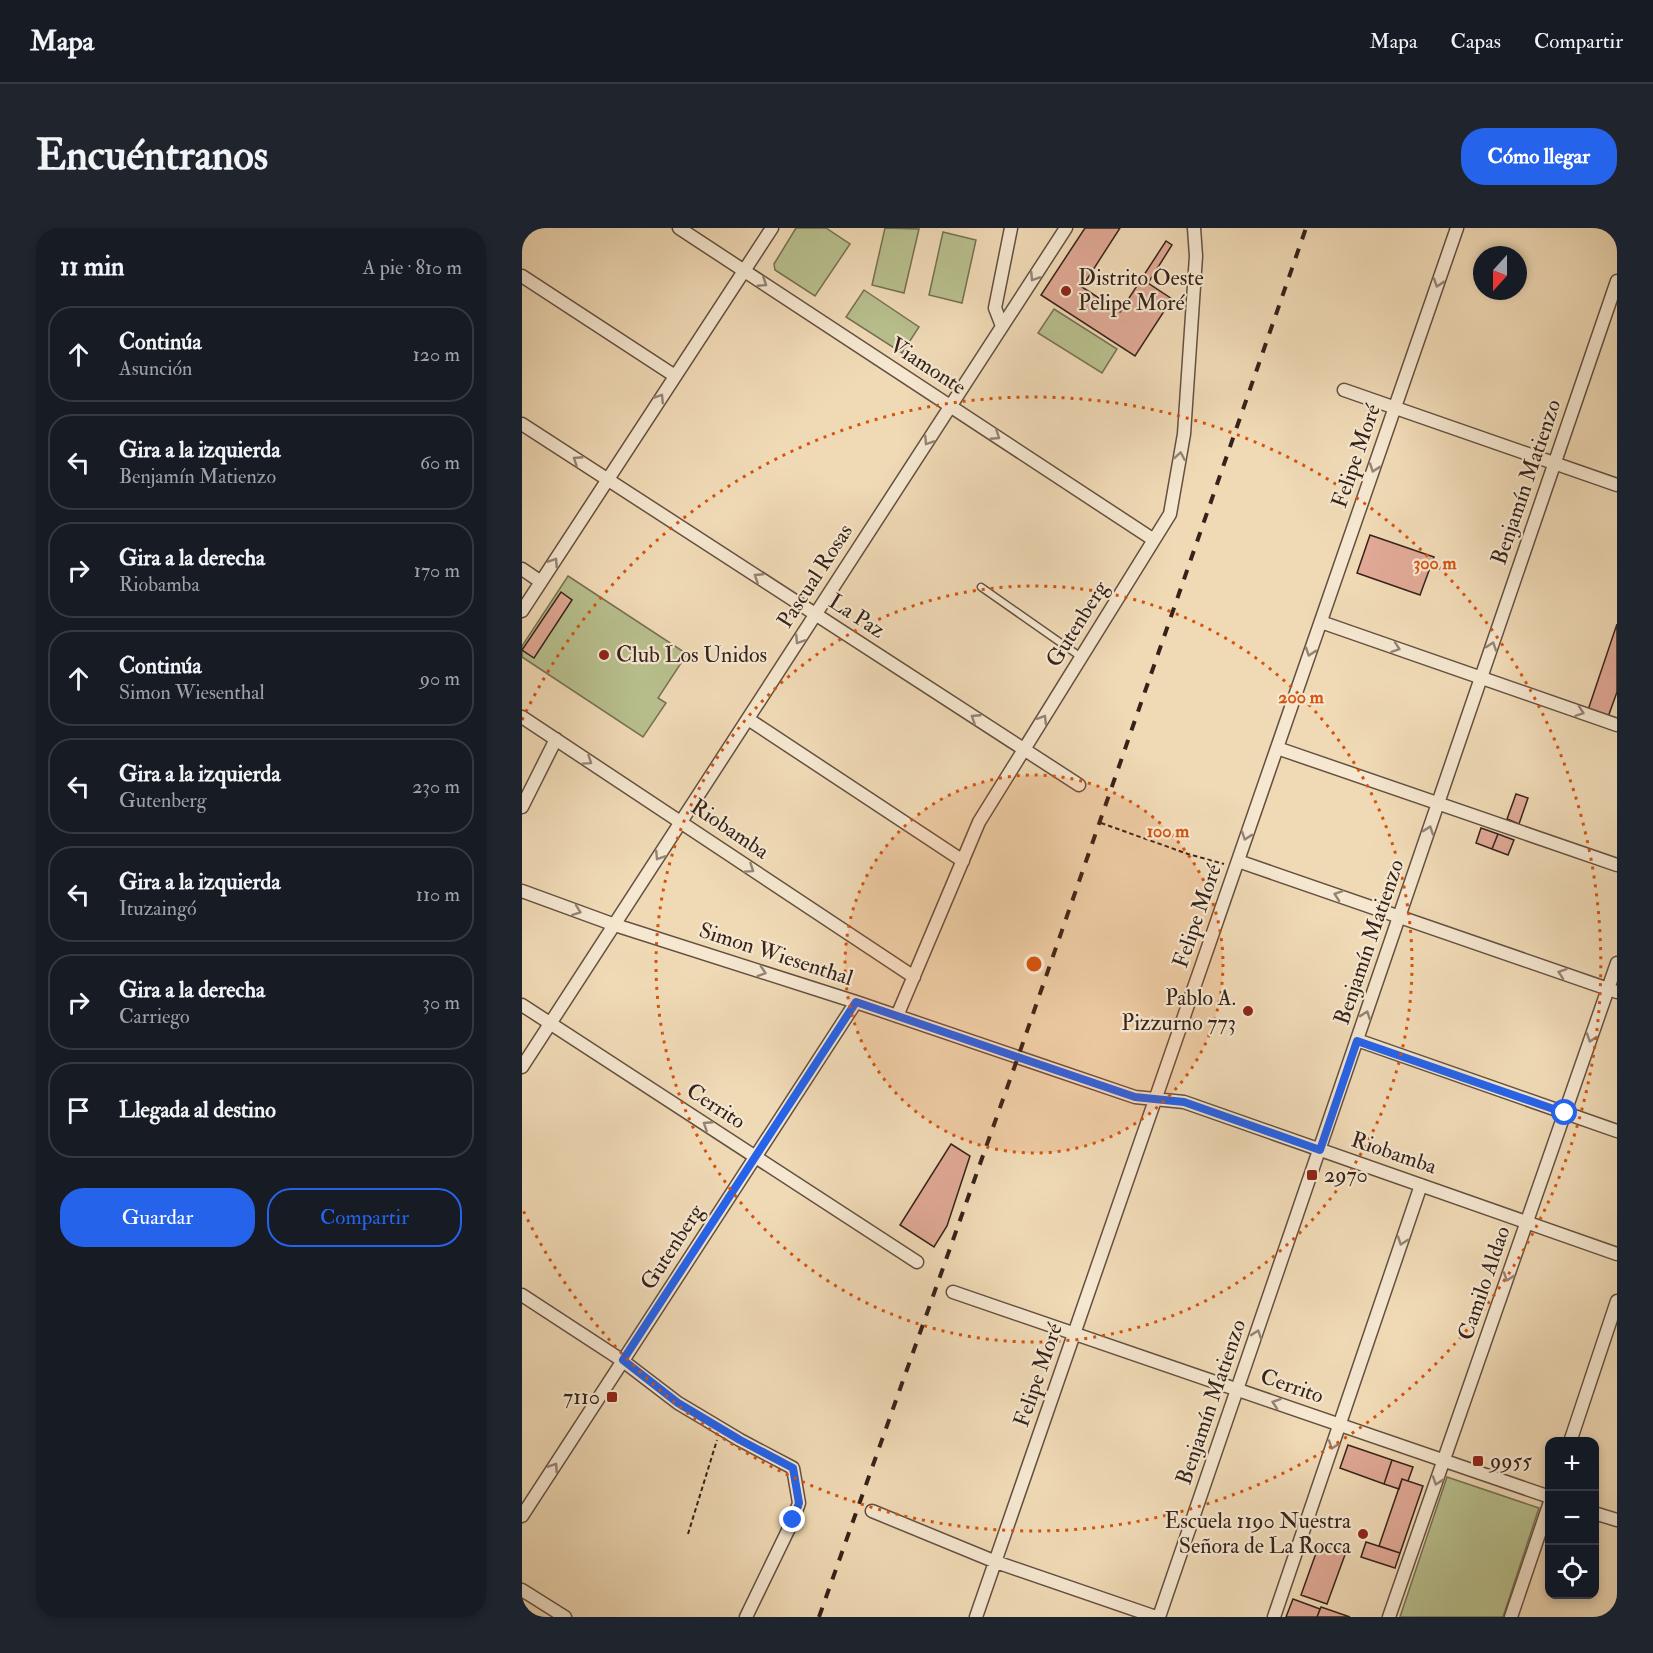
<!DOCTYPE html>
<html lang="es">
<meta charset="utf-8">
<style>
:root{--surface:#171b24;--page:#20242c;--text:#f1f3f6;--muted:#9ea1a6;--line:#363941;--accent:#2563eb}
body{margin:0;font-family:"IM FELL Double Pica",serif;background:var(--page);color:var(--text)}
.controls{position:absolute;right:18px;bottom:18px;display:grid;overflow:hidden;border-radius:12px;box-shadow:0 3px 9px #0003}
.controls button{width:54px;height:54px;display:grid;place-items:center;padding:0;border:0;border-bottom:2px solid var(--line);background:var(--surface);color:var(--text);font:30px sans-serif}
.compass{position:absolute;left:951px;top:18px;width:54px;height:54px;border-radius:50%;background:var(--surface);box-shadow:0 3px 9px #0003;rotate:201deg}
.stop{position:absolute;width:18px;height:18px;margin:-14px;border:4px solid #2563eb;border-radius:50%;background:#fff}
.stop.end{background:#2563eb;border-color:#fff;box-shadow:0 2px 6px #0008}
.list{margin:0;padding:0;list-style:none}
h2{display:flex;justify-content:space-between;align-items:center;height:78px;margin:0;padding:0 24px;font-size:26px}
h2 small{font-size:20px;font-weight:400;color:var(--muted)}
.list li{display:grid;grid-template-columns:39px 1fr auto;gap:18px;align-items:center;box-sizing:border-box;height:96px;margin:0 12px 12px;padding:0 12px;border:2px solid var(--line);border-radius:24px}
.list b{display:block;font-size:22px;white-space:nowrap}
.list p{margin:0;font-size:20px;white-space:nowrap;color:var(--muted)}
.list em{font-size:20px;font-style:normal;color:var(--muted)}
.actions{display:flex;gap:12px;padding:18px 24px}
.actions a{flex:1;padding:14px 0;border:2px solid var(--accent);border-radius:24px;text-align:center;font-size:21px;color:var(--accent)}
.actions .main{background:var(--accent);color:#fff}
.icon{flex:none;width:33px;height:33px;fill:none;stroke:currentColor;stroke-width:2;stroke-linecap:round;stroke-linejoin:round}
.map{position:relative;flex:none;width:1095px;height:1389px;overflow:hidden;border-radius:24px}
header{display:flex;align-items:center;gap:36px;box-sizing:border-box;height:84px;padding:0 30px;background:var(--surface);border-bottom:2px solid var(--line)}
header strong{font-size:28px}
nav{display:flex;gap:33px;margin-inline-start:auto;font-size:21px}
.intro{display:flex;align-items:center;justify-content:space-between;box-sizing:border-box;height:144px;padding:0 36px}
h1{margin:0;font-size:42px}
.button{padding:15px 27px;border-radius:24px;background:var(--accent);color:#fff;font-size:21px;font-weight:700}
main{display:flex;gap:36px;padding:0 36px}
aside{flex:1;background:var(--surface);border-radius:24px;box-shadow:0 3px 9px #0003}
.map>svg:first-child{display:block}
.green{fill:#b8c08e;stroke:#767154;stroke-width:1.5}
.building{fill:#e1a996;stroke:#35221a;stroke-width:1.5}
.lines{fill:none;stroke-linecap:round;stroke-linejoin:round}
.service-casing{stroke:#645041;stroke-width:9}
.minor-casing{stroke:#645041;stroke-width:15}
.path{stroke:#35221a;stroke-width:2;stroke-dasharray:4.5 3;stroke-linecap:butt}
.service{stroke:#f5e7d0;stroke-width:6}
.minor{stroke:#f5e7d0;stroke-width:12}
.rail{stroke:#35221a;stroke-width:4;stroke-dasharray:10 10;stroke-linecap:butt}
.oneway{stroke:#958475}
.route{stroke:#2563eb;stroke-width:8}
.ring{fill:none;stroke:#d6540d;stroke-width:3;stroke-dasharray:3 6}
.poi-dot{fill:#8f2418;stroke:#f5e7d0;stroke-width:2}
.labels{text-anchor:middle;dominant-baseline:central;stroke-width:4.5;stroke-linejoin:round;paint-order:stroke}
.poi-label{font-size:22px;fill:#35221a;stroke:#f5e7d0;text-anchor:start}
.street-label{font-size:22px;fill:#35221a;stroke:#f5e7d0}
.centre{fill:#d6540d;stroke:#f5e7d0;stroke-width:3}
.ring-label{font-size:18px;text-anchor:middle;font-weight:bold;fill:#d6540d;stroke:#f5e7d0;stroke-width:4.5;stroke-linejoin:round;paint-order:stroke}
</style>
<header>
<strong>Mapa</strong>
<nav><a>Mapa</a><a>Capas</a><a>Compartir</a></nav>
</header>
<div class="intro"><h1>Encuéntranos</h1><a class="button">Cómo llegar</a></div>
<main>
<aside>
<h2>11 min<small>A pie · 810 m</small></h2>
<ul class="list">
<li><svg class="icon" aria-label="ahead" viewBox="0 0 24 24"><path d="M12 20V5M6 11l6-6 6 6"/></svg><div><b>Continúa</b><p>Asunción</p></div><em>120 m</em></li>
<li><svg class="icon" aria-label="left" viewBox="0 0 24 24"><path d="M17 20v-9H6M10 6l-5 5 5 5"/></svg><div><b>Gira a la izquierda</b><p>Benjamín Matienzo</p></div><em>60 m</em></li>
<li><svg class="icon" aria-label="right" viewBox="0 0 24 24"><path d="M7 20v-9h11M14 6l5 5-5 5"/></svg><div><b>Gira a la derecha</b><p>Riobamba</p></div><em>170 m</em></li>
<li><svg class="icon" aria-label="ahead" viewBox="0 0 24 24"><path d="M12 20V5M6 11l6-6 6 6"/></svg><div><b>Continúa</b><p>Simon Wiesenthal</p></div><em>90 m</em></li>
<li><svg class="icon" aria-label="left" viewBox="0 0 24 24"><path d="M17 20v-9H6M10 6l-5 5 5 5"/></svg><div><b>Gira a la izquierda</b><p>Gutenberg</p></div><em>230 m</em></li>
<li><svg class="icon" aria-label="left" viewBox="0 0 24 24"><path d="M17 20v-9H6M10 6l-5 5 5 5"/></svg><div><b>Gira a la izquierda</b><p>Ituzaingó</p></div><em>110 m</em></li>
<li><svg class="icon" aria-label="right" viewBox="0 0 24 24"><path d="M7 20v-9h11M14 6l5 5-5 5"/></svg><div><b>Gira a la derecha</b><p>Carriego</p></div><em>30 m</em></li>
<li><svg class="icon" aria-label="arrive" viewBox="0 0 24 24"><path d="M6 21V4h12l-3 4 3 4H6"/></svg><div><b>Llegada al destino</b></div></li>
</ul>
<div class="actions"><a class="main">Guardar</a><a>Compartir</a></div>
</aside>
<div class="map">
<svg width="1095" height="1389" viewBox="0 0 1095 1389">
<rect width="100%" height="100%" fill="#f0dab6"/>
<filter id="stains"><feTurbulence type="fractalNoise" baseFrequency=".00333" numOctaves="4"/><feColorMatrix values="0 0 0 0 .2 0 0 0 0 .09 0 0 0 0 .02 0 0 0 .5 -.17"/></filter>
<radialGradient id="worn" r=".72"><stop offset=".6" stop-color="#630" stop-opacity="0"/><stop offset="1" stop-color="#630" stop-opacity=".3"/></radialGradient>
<path class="green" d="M 274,0 L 304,0 L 328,16 L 293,68 L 253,42 L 252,36 Z
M 363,0 L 397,1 L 382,65 L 350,57 Z
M 421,4 L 454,12 L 440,75 L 407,67 Z
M 342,62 L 397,99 L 380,125 L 324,89 Z
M 532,81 L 595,121 L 580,145 L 516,105 Z
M 46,348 L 165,426 L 136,470 L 144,475 L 121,509 L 0,429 L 0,418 Z
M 925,1249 L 1017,1280 L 981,1389 L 878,1389 Z"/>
<path class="building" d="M 563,0 L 598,0 L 560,59 L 598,84 L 644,13 L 650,17 L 626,55 L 650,71 L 613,128 L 519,67 Z
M 848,307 L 912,329 L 898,367 L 835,345 Z
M 39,364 L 50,372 L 12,430 L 0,422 Z
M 1095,396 L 1095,464 L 1086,489 L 1066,482 Z
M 994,566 L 1006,570 L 997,596 L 985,591 Z
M 959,600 L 976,606 L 970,621 L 954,615 Z
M 976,606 L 992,612 L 986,627 L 970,621 Z
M 429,916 L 448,928 L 425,998 L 412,1019 L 378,997 Z
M 826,1217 L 870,1232 L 862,1256 L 818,1240 Z
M 870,1232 L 891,1239 L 886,1253 L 880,1251 L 877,1261 L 862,1256 Z
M 880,1251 L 901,1258 L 878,1325 L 857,1318 Z
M 798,1314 L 824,1324 L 805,1376 L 779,1367 Z
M 844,1314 L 878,1325 L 873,1340 L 839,1329 Z
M 771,1371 L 798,1381 L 795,1389 L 764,1389 Z
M 799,1379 L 828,1389 L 795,1389 Z"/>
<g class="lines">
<defs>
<path id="service" d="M 459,359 L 559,429"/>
<path id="minor" d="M 157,0 L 632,312
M 0,48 L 153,148
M 480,98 L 473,80 L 489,0
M 822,162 L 1095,257
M 0,196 L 557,557
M 0,341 L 19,354
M 0,383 L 250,0
M 799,394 L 1095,497
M 0,489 L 392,749
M 226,491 L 441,633
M 755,520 L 1095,637
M 0,579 L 34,511
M 716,633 L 1095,764
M 0,663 L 93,697 L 334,774 L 613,869 L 662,874 L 1095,1026
M 0,777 L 395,1034
M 375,788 L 457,594 L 648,286 L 662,206 L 674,28 L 672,0
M 835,812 L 1095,903
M 0,839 L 544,0
M 431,1064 L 1028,1269
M 0,1067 L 101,1133 L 156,1175 L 218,1212 L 271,1240 L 277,1275 L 271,1292 L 224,1389
M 1048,1214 L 1095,1073
M 350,1283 L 474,1334 L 634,1389
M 1072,1285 L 1095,1292
M 0,1288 L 334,774
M 0,1362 L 43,1389
M 454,1389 L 935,0
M 637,1389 L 1095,53
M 752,1389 L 899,957
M 867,1389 L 1095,735
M 989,1389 L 1028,1274"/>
</defs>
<use href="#service" class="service-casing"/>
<use href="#minor" class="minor-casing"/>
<path class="path" d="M 579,595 L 666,626 L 702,636
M 166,1306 L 195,1212"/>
<use href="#service" class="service"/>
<use href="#minor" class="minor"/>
<path class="rail" d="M 297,1389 L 496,829 L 784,0"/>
</g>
<defs><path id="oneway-chevron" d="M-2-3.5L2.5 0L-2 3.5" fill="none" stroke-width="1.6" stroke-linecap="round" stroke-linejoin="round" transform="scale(1.5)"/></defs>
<g class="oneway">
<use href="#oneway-chevron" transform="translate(512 49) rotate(123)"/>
<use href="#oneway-chevron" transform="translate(241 55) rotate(33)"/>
<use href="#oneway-chevron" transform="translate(916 55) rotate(109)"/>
<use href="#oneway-chevron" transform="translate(138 170) rotate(-57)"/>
<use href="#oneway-chevron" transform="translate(474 208) rotate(33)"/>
<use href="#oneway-chevron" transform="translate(406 213) rotate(123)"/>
<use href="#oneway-chevron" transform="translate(658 228) rotate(-80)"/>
<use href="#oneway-chevron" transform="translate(55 232) rotate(-147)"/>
<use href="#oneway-chevron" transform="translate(852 240) rotate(109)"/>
<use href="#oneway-chevron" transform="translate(32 334) rotate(-57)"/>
<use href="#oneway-chevron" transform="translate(236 349) rotate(-147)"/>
<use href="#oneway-chevron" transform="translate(277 412) rotate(123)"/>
<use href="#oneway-chevron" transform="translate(970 418) rotate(-71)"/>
<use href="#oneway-chevron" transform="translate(874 420) rotate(19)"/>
<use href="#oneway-chevron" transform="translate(788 424) rotate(109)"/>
<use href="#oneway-chevron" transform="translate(1058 484) rotate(19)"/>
<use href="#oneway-chevron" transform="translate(453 490) rotate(-147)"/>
<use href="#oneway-chevron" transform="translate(521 491) rotate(-58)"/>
<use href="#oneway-chevron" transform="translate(66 533) rotate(34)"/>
<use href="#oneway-chevron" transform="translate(907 602) rotate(-71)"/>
<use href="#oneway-chevron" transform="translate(724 608) rotate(109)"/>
<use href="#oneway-chevron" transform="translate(137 628) rotate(123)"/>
<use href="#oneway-chevron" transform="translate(228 641) rotate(34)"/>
<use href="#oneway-chevron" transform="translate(816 667) rotate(-161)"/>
<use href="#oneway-chevron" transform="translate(55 683) rotate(20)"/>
<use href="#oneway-chevron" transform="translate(240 744) rotate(18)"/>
<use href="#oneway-chevron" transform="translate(1040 745) rotate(-161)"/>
<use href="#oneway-chevron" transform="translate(844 787) rotate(-71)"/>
<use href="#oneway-chevron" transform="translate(1069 810) rotate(109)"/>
<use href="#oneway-chevron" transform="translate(185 897) rotate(-147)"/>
<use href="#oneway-chevron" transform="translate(880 1013) rotate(109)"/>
<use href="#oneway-chevron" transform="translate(986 1049) rotate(109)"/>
<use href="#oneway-chevron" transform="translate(735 1106) rotate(-71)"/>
<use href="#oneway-chevron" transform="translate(754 1175) rotate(-161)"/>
<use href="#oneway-chevron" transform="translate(811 1217) rotate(109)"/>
<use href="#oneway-chevron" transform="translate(32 1239) rotate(-57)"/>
<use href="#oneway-chevron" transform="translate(915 1253) rotate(109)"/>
</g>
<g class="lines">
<path class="route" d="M 271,1292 L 277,1275 L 271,1240 L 218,1212 L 156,1175 L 101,1132 L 334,774 L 613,869 L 662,874 L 798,922 L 835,813 L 1043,885"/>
</g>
<circle cx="512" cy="736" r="189" fill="#d6540d" fill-opacity=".12"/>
<g class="ring">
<circle cx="512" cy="736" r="189"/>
<circle cx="512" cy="736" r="378"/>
<path d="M0 492A567 567 0 1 1 0 980"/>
</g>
<g class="poi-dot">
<circle cx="544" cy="63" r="6"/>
<circle cx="82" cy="427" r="6"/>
<circle cx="726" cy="783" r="6"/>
<rect x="784" y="941" width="12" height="12" rx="3"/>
<rect x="84" y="1163" width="12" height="12" rx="3"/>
<rect x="950" y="1227" width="12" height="12" rx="3"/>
<circle cx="841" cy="1306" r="6"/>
</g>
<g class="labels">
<g class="poi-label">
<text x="556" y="50">Distrito Oeste<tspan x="556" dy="25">Pelipe Moré</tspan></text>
<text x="94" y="427">Club Los Unidos</text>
<text x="714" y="770" text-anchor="end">Pablo A.<tspan x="714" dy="25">Pizzurno 773</tspan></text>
<text x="802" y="947">2970</text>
<text x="78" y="1169" text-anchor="end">7110</text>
<text x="968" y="1233">9955</text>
<text x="829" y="1293" text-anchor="end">Escuela 1190 Nuestra<tspan x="829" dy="25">Señora de La Rocca</tspan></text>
</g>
<g class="street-label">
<text transform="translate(406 138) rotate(33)">Viamonte</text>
<text transform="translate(834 228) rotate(-71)">Felipe Moré</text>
<text transform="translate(1004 254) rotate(-71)">Benjamín Matienzo</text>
<text transform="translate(293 348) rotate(-57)">Pascual Rosas</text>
<text transform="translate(335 388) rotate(33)">La Paz</text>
<text transform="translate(555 396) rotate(-58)">Gutenberg</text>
<text transform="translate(208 601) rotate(34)">Riobamba</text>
<text transform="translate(675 688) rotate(-71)">Felipe Moré</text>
<text transform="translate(847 714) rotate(-71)">Benjamín Matienzo</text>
<text transform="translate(254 726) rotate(18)">Simon Wiesenthal</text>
<text transform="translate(194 878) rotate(33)">Cerrito</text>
<text transform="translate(872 925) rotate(19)">Riobamba</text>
<text transform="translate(150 1019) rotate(-57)">Gutenberg</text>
<text transform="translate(962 1055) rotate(-71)">Camilo Aldao</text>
<text transform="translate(516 1147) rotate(-71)">Felipe Moré</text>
<text transform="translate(770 1158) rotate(19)">Cerrito</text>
<text transform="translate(689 1174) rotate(-71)">Benjamín Matienzo</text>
</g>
</g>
<circle cx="512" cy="736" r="9" class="centre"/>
<g class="ring-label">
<text x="913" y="341">300 m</text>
<text x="779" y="475">200 m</text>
<text x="646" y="609">100 m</text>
</g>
<rect width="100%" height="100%" filter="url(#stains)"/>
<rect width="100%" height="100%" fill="url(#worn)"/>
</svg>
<div class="controls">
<button>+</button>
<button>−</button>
<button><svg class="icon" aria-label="locate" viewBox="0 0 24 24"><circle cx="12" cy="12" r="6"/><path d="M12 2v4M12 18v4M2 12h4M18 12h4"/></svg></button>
</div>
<svg class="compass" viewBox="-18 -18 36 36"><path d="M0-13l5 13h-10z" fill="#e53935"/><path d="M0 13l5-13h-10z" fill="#9ea1a6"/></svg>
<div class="stop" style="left:1043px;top:885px"></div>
<div class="stop end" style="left:271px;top:1292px"></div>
</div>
</main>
